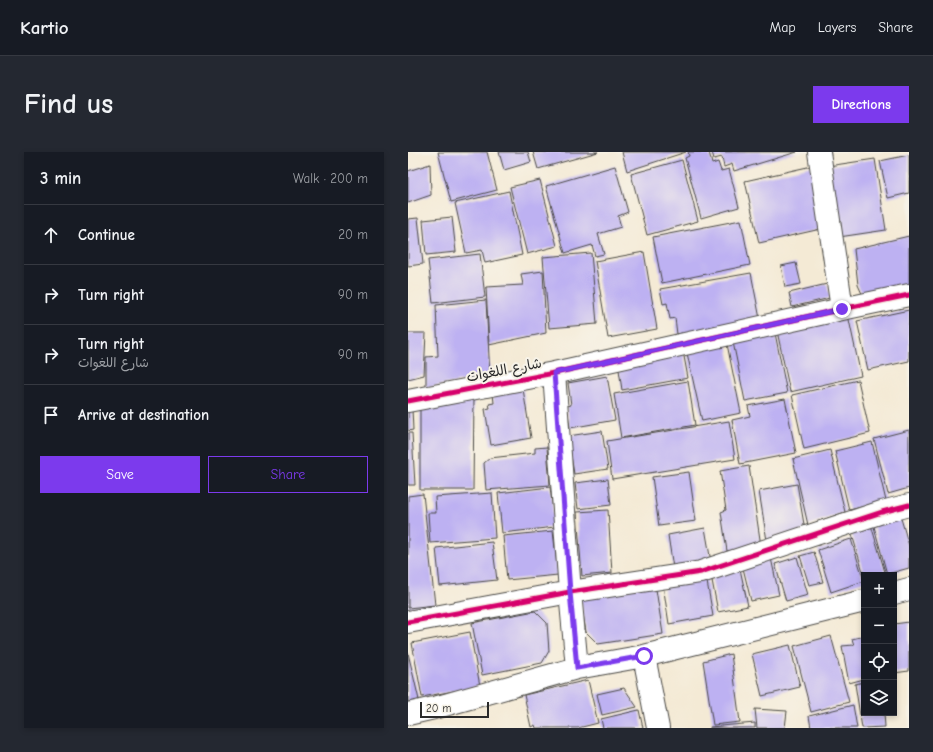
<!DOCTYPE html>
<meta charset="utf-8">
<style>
:root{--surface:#171b24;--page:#242831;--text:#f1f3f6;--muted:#9ea1a6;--line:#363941;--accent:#7c3aed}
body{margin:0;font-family:"Comic Neue","Playpen Sans Arabic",sans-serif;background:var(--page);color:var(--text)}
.controls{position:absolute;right:12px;bottom:12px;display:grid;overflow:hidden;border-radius:0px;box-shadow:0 2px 6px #0003}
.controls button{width:36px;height:36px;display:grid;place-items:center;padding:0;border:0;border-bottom:1px solid var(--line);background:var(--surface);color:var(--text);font:20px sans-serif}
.scale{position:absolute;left:12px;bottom:10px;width:69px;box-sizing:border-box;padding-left:4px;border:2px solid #2b2b2b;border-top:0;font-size:11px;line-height:14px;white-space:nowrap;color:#2b2b2b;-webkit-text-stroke:3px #f7f3e8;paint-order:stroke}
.stop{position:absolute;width:12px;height:12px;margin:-9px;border:3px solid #7c3aed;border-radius:50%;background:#fff}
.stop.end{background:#7c3aed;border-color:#fff;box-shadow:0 1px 4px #0008}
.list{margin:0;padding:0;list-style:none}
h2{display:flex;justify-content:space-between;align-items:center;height:52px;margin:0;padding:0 16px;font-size:17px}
h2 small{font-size:13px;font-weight:400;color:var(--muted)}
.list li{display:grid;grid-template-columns:26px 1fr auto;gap:12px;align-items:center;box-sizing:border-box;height:60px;padding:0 16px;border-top:1px solid var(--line)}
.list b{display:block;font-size:15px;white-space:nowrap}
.list p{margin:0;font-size:13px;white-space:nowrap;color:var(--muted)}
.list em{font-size:13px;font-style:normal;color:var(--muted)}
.actions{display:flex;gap:8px;padding:12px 16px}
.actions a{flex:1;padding:9px 0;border:1px solid var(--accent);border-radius:0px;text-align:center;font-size:14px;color:var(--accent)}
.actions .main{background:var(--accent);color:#fff}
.icon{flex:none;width:22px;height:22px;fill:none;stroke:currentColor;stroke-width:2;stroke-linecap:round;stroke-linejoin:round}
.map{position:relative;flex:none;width:501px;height:576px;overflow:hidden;border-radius:0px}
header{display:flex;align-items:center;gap:24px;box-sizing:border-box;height:56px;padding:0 20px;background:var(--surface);border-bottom:1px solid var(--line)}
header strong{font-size:19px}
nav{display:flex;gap:22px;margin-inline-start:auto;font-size:14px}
.intro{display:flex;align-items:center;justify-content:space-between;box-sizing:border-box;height:96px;padding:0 24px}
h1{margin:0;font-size:28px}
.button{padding:10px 18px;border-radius:0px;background:var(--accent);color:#fff;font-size:14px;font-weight:700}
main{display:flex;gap:24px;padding:0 24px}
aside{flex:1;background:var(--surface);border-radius:0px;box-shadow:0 2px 6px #0003}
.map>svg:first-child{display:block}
.building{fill:#bdb1f2}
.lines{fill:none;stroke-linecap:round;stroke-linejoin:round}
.minor-casing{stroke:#494844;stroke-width:24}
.minor{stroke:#fff;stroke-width:22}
.cycleway-casing{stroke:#f7f3e8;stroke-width:8}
.cycleway{stroke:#d6006c;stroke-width:5}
.route{stroke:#7c3aed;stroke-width:5}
.labels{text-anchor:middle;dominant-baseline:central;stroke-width:4;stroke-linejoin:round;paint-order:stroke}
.street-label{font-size:14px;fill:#2b2b2b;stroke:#f7f3e8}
</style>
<header>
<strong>Kartio</strong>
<nav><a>Map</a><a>Layers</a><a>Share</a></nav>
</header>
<div class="intro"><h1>Find us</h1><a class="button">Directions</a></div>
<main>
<aside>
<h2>3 min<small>Walk · 200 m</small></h2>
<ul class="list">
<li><svg class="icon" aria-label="ahead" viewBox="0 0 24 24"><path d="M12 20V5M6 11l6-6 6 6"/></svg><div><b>Continue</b></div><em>20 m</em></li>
<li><svg class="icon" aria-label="right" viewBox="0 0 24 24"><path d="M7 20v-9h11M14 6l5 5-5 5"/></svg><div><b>Turn right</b></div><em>90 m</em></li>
<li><svg class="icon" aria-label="right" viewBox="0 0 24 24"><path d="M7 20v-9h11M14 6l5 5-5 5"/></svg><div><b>Turn right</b><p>شارع اللغوات</p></div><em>90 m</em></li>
<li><svg class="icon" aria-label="arrive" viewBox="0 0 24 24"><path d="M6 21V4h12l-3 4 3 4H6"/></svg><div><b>Arrive at destination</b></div></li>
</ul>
<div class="actions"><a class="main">Save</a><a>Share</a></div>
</aside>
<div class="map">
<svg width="501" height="576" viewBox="0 0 501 576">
<rect width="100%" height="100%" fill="#f7f3e8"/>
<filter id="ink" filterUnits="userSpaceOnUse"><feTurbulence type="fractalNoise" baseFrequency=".025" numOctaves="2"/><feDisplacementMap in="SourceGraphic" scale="8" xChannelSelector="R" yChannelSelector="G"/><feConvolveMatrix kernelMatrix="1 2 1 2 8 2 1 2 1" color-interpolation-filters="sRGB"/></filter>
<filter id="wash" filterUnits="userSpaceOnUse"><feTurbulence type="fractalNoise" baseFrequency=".012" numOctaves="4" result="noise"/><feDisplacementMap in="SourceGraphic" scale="16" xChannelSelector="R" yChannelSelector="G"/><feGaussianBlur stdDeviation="0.9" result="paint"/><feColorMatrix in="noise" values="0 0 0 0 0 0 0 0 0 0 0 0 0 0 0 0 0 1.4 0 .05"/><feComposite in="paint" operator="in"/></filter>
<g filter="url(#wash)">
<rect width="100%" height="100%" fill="#f4ead5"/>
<g id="blocks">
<path class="building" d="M 30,0 L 79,0 L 89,38 L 43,50 Z
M 91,0 L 120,0 L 123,10 L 96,18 Z
M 125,0 L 190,0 L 130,17 Z
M 214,0 L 278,0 L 219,19 Z
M 280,0 L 301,0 L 304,12 L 310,10 L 313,19 L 321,17 L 331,55 L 293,66 L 277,6 L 281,4 Z
M 304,0 L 389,0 L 326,19 L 324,12 L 316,15 L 314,5 L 306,7 Z
M 501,3 L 501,41 L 480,46 L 472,9 Z
M 467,7 L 478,78 L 431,85 L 420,14 Z
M 274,8 L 290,69 L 239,83 L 223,22 Z
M 22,12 L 23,43 L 0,51 L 0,19 Z
M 207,14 L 220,60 L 210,64 L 213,75 L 190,82 L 196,102 L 187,104 L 184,93 L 157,101 L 138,34 Z
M 404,14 L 417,76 L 351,91 L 337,29 Z
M 132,28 L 149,94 L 119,102 L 102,35 Z
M 101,39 L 114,103 L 77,111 L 74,98 L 58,101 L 47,51 Z
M 44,65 L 48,100 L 18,103 L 15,68 Z
M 10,66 L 15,112 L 0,114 L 0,67 Z
M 333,68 L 342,113 L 254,131 L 245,85 Z
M 501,84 L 501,142 L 455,144 L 450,133 L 446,97 Z
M 236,100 L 249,177 L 200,186 L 187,109 Z
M 183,101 L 189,172 L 141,176 L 135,105 Z
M 72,102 L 77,145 L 25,151 L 20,108 Z
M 388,111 L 393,132 L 377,135 L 373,114 Z
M 135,119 L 138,181 L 81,193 L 78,135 L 115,133 L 113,122 Z
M 343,121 L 353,172 L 275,186 L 274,181 L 269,182 L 267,166 L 262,167 L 259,151 L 255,152 L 252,137 Z
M 419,132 L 422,146 L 384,155 L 381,141 Z
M 78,148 L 82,224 L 18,236 L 18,205 L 30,204 L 28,153 Z
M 501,158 L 501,209 L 460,218 L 449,169 Z
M 440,163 L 453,224 L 382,240 L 369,179 Z
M 0,181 L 18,181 L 16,223 L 0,227 Z
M 367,181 L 379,241 L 337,249 L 325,190 Z
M 319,192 L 333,261 L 294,269 L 279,201 Z
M 275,199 L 280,226 L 214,238 L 210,211 Z
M 199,224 L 207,268 L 162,276 L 159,254 L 163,253 L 160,231 Z
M 450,228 L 462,281 L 396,297 L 384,243 Z
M 280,229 L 287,273 L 213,286 L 206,242 Z
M 115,237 L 123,286 L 83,293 L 77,257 L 82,256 L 81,252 L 86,251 L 85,242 Z
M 66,244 L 65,338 L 12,338 L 12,255 Z
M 377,247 L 388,301 L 332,312 L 324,268 L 342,264 L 340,254 Z
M 0,257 L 4,257 L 5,278 L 0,279 Z
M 321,269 L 327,307 L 204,327 L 199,289 Z
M 501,278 L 501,336 L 480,342 L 466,287 Z
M 194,279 L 200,317 L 166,322 L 160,284 Z
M 0,281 L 4,281 L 7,333 L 0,333 Z
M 464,290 L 478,349 L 441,358 L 427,299 Z
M 139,295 L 142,333 L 78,338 L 76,311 L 82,306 L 127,301 L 127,296 Z
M 422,298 L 437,360 L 400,373 L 385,307 Z
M 341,314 L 353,394 L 319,399 L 313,360 L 318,358 L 312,319 Z
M 281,320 L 288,369 L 251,374 L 244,325 Z
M 200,327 L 203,353 L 170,357 L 167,331 Z
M 389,332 L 397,378 L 360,395 L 351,339 Z
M 142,335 L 147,375 L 94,381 L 90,341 Z
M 84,341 L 87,386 L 22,391 L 20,361 L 28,361 L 27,345 Z
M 15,342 L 27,453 L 0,456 L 0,344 Z
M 200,358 L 204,421 L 174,424 L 169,360 Z
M 492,363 L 501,394 L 501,416 L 479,422 L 465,371 Z
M 463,373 L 477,420 L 469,423 L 456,423 L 443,379 Z
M 297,376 L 303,410 L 265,416 L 260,383 Z
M 145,379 L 150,423 L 99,428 L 95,384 Z
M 443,387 L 456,429 L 423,440 L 410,398 Z
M 84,390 L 89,428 L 32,434 L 28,396 Z
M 406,400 L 415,430 L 401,433 L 392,404 Z
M 389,405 L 400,443 L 378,449 L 367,412 Z
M 363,406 L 371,443 L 343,449 L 335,416 Z
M 332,417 L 340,454 L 310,460 L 303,423 Z
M 298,424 L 305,464 L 261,472 L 255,433 Z
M 247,431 L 255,482 L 190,492 L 178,480 L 172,443 Z
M 127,459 L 139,471 L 141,499 L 134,511 L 74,523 L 64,471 Z
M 501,470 L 501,519 L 486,521 L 486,472 Z
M 62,480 L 72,534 L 14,545 L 4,491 Z
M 423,484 L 441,550 L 403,560 L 386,494 Z
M 456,484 L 456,527 L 441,531 L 434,494 L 446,493 L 444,487 Z
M 382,493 L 392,535 L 354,544 L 344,502 Z
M 0,501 L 11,548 L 0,550 Z
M 323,502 L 332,570 L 305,573 L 295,509 Z
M 180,528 L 190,571 L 170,576 L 128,576 L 127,573 L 123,575 L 116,543 Z
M 456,530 L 456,561 L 476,561 L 477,575 L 454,576 L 447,532 Z
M 216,536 L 229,555 L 194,563 L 189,542 Z
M 445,553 L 449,576 L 403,576 L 401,564 Z
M 347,557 L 379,559 L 377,576 L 349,576 Z
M 231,558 L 235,576 L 195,576 L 193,567 Z
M 347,571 L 347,576 L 302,576 L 302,575 Z"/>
</g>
</g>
<g filter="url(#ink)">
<use href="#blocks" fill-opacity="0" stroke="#494844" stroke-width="1"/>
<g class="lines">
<defs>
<path id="minor" d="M 411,0 L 434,157
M 146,221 L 162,440 L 169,516
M 0,249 L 146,221 L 434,157 L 501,143
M 486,441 L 501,437
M 0,470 L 162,440 L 293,420 L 474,360 L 501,353
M 236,504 L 250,576
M 0,562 L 26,556 L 169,516 L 236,504 L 456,449"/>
</defs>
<use href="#minor" class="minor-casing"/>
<use href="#minor" class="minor"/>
<defs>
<path id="cycleway" d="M 0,249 L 146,221 L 434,157 L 501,143
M 0,470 L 162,440 L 293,420 L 474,360 L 501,353"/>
</defs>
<use href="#cycleway" class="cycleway-casing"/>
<use href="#cycleway" class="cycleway"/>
</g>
</g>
<g class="lines" filter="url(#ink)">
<path class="route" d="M 236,504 L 169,516 L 162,440 L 146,221 L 434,157"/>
</g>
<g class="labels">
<g class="street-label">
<text transform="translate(96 218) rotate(-11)">شارع اللغوات</text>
</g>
</g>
</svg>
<div class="controls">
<button>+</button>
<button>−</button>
<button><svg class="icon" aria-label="locate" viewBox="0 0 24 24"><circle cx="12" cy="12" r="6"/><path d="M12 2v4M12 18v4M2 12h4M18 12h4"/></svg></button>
<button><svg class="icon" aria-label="layers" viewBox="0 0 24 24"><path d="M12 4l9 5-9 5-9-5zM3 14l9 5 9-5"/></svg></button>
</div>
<div class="scale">20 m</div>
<div class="stop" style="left:236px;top:504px"></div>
<div class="stop end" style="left:434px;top:157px"></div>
</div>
</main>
